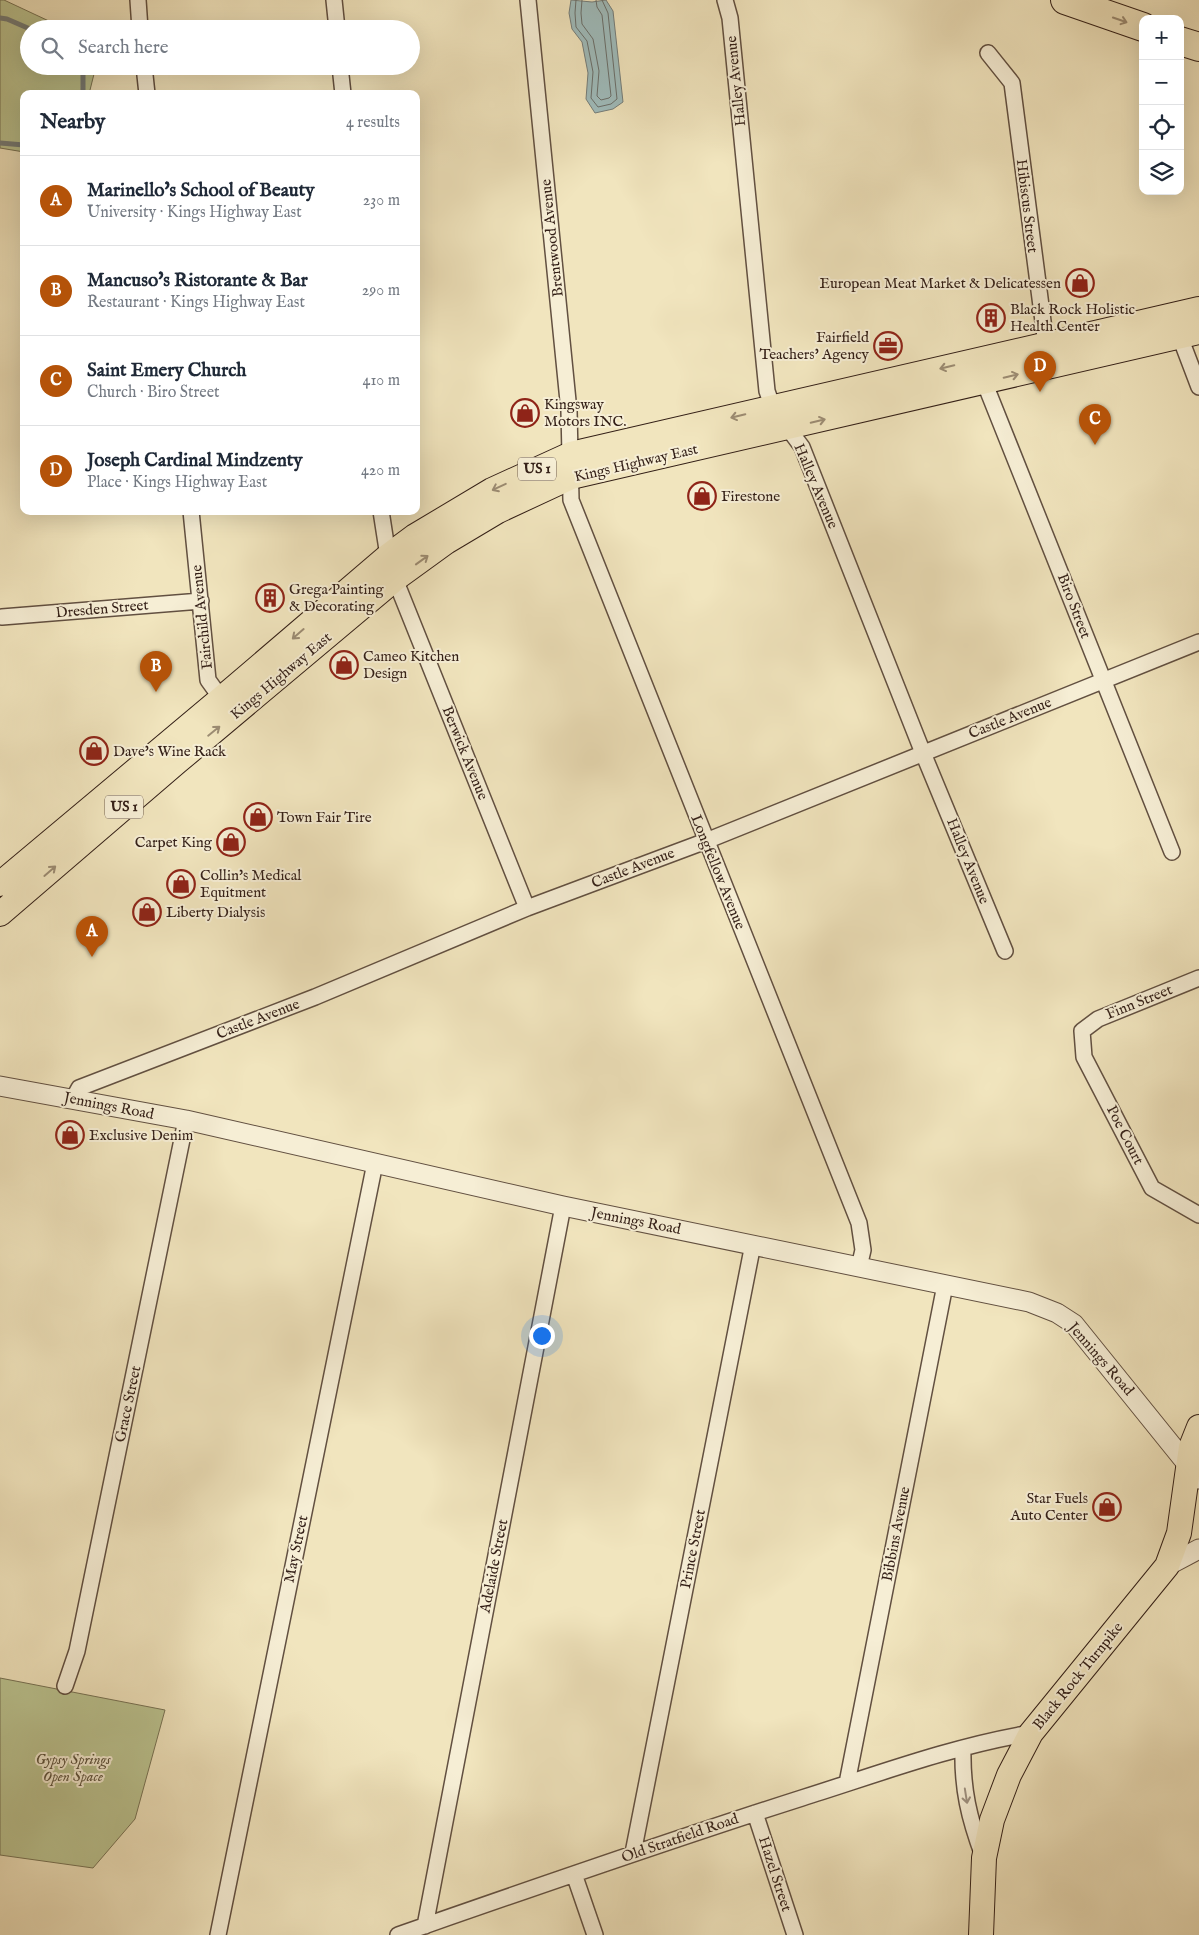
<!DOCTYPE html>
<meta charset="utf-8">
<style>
:root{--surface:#fff;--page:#f2f2f3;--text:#1f2937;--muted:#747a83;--line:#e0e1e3;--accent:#b45309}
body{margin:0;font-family:"IM FELL English",serif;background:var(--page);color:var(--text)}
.controls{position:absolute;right:15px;top:15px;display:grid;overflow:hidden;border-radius:10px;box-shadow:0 5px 20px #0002}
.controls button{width:45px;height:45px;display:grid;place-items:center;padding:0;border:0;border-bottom:1px solid var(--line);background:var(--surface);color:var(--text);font:25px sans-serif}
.you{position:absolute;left:541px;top:1335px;width:18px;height:18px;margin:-12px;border:4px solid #fff;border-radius:50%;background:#1a73e8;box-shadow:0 0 0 8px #1a73e833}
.badge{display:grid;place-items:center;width:32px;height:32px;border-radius:50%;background:var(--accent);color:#fff;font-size:16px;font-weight:700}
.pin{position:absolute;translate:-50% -41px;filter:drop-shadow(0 1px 2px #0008)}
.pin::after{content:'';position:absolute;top:26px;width:18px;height:15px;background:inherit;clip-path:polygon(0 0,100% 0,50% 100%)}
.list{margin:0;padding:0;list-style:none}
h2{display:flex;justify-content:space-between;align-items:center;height:65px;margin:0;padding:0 20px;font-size:21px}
h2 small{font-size:16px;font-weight:400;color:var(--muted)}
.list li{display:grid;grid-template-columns:32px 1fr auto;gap:15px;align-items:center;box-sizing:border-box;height:90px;padding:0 20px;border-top:1px solid var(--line)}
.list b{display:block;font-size:19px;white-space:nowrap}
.list p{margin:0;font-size:16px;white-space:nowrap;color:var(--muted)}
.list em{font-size:16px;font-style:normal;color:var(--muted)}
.icon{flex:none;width:28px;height:28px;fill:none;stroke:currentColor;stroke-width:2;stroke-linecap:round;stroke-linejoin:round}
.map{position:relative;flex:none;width:1199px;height:1935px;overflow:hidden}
.search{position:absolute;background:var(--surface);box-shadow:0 5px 20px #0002;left:20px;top:20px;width:400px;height:55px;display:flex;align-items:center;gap:12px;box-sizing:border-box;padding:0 18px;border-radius:28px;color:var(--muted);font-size:19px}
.panel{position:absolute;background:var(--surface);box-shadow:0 5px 20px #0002;left:20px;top:90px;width:400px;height:425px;border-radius:10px}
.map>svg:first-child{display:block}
.green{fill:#bbc491;stroke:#777254}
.water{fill:#9fbcbc;stroke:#747d7a}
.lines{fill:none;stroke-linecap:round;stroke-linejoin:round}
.shore{stroke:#696e6a;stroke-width:1}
.stream{stroke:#747d7a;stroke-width:5}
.minor-casing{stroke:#625041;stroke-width:18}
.tertiary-casing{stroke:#625041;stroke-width:21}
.primary-casing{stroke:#331f17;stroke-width:26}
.motorway-casing{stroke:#331f17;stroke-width:30}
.minor{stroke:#f6eed5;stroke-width:15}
.tertiary{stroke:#f6eed5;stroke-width:19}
.primary{stroke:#f1e5be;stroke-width:24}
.motorway{stroke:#f1e5be;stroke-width:28}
.oneway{stroke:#9c8c73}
.oneway2{stroke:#9e9180}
.labels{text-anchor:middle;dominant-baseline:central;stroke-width:4;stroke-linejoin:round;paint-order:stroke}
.shield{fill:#f6eed5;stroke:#6e5d50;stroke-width:1}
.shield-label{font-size:14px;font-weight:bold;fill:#331f17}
.street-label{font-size:15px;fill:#331f17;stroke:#f6eed5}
.poi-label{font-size:15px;fill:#331f17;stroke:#f6eed5;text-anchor:start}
.park-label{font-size:15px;font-style:italic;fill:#5c513c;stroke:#f6eed5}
</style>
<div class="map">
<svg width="1199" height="1935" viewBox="0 0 1199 1935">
<rect width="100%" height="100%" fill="#f1e5be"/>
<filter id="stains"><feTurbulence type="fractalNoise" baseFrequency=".004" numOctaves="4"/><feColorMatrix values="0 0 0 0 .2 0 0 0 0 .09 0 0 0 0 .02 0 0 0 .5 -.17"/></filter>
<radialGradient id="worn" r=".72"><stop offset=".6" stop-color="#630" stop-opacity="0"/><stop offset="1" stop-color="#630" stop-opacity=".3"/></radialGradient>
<path class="green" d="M 0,0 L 4,0 L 66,29 L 29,29 L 29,66 L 96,66 L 89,94 L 24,94 L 24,152 L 0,148 Z
M 0,1678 L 165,1710 L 135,1819 L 93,1868 L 0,1855 Z"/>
<path class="water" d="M 571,0 L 592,2 L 606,0 L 613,11 L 623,102 L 613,109 L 595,113 L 586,99 L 588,73 L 582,42 L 572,29 L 569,13 Z"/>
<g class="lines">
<path class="shore" d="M 576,0 L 575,13 L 576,27 L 587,41 L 593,72 L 591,98 L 598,107 L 611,104 L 617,99 L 608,13 L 602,0
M 582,0 L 581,13 L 582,24 L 593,39 L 599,71 L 597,96 L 601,100 L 609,98 L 611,96 L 602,15 L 597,7 L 596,0"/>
<path class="stream" d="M 0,18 L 7,19 L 30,29
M 78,66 L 83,71 L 83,94
M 0,143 L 24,145"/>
<defs>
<path id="minor" d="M 138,0 L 140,29
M 334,0 L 337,29
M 528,0 L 569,411 L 571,500 L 859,1223 L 863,1250 L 859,1267
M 725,0 L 730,18 L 767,391 L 773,408 L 802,447 L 923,753 L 1005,951
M 988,53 L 1012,83 L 1047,352
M 144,66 L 147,94
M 340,66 L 343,94
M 1177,329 L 1199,387
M 981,374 L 1172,852
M 191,511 L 208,680 L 226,705
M 381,511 L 388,556 L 395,579 L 527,908
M 2,617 L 201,601
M 1199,978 L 1098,1019 L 1082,1031 L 1084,1057 L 1152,1188 L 1199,1215
M 73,1099 L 79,1088 L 315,997 L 527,908 L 706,841 L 1199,642
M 65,1686 L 77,1651 L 186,1120
M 963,1748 C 962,1789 969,1818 983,1856
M 847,1783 L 945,1285
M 755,1813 L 795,1935
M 633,1853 L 753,1244
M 574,1874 L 595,1935
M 425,1926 L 563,1206
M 218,1935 L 375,1163
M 398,1935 C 533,1888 667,1841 802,1798 C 878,1774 953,1746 1031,1733"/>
<path id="tertiary" d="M 0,1086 L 186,1120 L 563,1206 L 1029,1302 L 1057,1313 L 1074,1324 L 1199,1479
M 1167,1566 L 1199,1549"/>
<path id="primary" d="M 0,884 L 235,687 L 388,556 L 415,536 L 492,490 L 571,454 L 1199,309
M 0,914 L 177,762 L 395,579 L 446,542 L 498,511 L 571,477 L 1199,332
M 981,1935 L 984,1858 L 992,1820 L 1009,1775 L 1031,1733 L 1167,1566 L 1179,1533 L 1191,1447 L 1199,1427"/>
<path id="motorway" d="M 1065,0 L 1143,27
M 1180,41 L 1199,47"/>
</defs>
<use href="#minor" class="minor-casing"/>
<use href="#tertiary" class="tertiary-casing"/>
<use href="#primary" class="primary-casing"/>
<use href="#motorway" class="motorway-casing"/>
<use href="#minor" class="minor"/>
<use href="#tertiary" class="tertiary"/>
<use href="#primary" class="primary"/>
<use href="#motorway" class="motorway"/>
</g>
<defs><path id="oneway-shaft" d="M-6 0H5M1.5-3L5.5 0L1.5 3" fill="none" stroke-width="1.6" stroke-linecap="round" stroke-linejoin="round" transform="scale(1.25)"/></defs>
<g class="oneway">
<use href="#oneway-shaft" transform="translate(1120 20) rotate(19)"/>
<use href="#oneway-shaft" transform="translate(947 367) rotate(167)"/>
<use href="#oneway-shaft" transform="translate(1011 376) rotate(-13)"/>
<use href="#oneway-shaft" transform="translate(738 416) rotate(167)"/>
<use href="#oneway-shaft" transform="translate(818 421) rotate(-13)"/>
<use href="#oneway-shaft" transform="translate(499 487) rotate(155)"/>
<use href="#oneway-shaft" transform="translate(422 560) rotate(-36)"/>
<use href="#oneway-shaft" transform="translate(298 634) rotate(139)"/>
<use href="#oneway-shaft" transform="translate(214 731) rotate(-39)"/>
<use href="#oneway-shaft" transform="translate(50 871) rotate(-41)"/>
</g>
<use class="oneway2" href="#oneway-shaft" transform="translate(966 1796) rotate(81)"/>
<defs>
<symbol id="shop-ring" viewBox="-11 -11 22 22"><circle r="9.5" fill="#f6eed5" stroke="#8f2418" stroke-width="1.5"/><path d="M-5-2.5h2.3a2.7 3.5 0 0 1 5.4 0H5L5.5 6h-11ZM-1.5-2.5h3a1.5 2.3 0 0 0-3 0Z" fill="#8f2418"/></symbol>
<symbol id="building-ring" viewBox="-11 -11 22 22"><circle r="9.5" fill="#f6eed5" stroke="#8f2418" stroke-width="1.5"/><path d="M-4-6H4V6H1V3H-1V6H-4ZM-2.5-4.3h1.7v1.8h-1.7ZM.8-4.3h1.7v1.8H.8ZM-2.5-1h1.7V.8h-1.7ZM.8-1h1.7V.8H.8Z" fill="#8f2418"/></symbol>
<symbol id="office-ring" viewBox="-11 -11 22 22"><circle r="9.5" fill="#f6eed5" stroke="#8f2418" stroke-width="1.5"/><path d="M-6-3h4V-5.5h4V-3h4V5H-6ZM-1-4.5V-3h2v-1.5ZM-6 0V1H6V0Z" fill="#8f2418"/></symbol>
</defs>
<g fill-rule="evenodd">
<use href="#shop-ring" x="1064" y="267" width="32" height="32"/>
<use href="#building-ring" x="975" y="302" width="32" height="32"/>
<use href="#office-ring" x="872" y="330" width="32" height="32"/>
<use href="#shop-ring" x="509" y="397" width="32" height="32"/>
<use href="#shop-ring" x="686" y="480" width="32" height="32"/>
<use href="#building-ring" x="254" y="582" width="32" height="32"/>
<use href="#shop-ring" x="328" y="649" width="32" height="32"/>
<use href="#shop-ring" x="78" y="735" width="32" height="32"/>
<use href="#shop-ring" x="242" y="801" width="32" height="32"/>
<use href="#shop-ring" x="215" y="826" width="32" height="32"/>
<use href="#shop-ring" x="165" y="868" width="32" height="32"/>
<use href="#shop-ring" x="131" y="896" width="32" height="32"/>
<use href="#shop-ring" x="54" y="1119" width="32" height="32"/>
<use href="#shop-ring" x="1091" y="1491" width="32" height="32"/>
</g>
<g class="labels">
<g class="shield">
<rect x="518" y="457.5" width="38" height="23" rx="4"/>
<rect x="105" y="795.5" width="38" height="23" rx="4"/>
</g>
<g class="shield-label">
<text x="537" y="469">US 1</text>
<text x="124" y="807">US 1</text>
</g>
<g class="street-label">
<text transform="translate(736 81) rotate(-96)">Halley Avenue</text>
<text transform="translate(1027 206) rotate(83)">Hibiscus Street</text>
<text transform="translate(552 238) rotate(-96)">Brentwood Avenue</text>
<text transform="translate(636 463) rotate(-13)">Kings Highway East</text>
<text transform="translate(816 486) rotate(67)">Halley Avenue</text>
<text transform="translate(1074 606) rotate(69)">Biro Street</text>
<text transform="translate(102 609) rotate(-5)">Dresden Street</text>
<text transform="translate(202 617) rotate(-96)">Fairchild Avenue</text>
<text transform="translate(281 676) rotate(-40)">Kings Highway East</text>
<text transform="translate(1010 718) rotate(-22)">Castle Avenue</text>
<text transform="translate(465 753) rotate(68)">Berwick Avenue</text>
<text transform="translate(968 861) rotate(68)">Halley Avenue</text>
<text transform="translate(633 868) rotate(-21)">Castle Avenue</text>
<text transform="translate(718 872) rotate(68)">Longfellow Avenue</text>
<text transform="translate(1139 1002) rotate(-22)">Finn Street</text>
<text transform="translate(258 1019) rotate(-21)">Castle Avenue</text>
<text transform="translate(109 1106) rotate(11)">Jennings Road</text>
<text transform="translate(1125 1135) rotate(63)">Poe Court</text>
<text transform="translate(636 1221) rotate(11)">Jennings Road</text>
<text transform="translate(1101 1359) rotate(49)">Jennings Road</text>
<text transform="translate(128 1404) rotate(-78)">Grace Street</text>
<text transform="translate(896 1534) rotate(-79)">Bibbins Avenue</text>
<text transform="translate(296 1549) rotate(-78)">May Street</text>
<text transform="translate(693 1549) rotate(-79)">Prince Street</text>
<text transform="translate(494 1566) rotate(-79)">Adelaide Street</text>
<text transform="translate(1078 1676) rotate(-51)">Black Rock Turnpike</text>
<text transform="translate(680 1838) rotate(-19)">Old Stratfield Road</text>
<text transform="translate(775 1874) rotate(72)">Hazel Street</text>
</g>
<g class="poi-label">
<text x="1061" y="283" text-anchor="end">European Meat Market &amp; Delicatessen</text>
<text x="1010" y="309">Black Rock Holistic<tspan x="1010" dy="17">Health Center</tspan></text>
<text x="869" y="337" text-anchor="end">Fairfield<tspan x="869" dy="17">Teachers' Agency</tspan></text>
<text x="544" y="404">Kingsway<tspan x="544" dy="17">Motors INC.</tspan></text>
<text x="721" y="496">Firestone</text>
<text x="289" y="589">Grega Painting<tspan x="289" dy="17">&amp; Decorating</tspan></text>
<text x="363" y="656">Cameo Kitchen<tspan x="363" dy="17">Design</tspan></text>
<text x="113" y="751">Dave's Wine Rack</text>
<text x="277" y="817">Town Fair Tire</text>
<text x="212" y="842" text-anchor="end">Carpet King</text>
<text x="200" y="875">Collin's Medical<tspan x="200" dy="17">Equitment</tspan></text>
<text x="166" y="912">Liberty Dialysis</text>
<text x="89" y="1135">Exclusive Denim</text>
<text x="1088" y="1498" text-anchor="end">Star Fuels<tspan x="1088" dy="17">Auto Center</tspan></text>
</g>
<g class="park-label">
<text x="73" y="1759">Gypsy Springs<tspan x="73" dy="17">Open Space</tspan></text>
</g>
</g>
<rect width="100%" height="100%" filter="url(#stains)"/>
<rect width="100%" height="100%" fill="url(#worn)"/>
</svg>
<div class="controls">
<button>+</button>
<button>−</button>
<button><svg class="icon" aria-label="locate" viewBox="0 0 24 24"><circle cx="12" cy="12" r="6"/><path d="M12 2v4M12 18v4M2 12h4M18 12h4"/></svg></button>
<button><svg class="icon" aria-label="layers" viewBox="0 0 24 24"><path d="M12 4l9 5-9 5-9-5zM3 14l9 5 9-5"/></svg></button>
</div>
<div class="you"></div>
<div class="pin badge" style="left:92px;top:957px">A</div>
<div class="pin badge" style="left:156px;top:692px">B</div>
<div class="pin badge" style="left:1095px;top:445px">C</div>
<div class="pin badge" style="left:1040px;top:392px">D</div>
<div class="search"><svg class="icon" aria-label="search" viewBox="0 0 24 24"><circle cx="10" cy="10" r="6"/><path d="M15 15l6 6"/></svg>Search here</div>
<section class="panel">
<h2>Nearby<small>4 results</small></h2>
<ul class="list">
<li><span class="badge">A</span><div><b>Marinello's School of Beauty</b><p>University · Kings Highway East</p></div><em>230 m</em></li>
<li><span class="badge">B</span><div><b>Mancuso's Ristorante &amp; Bar</b><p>Restaurant · Kings Highway East</p></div><em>290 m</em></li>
<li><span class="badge">C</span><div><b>Saint Emery Church</b><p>Church · Biro Street</p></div><em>410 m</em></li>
<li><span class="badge">D</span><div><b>Joseph Cardinal Mindzenty</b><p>Place · Kings Highway East</p></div><em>420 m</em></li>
</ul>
</section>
</div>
